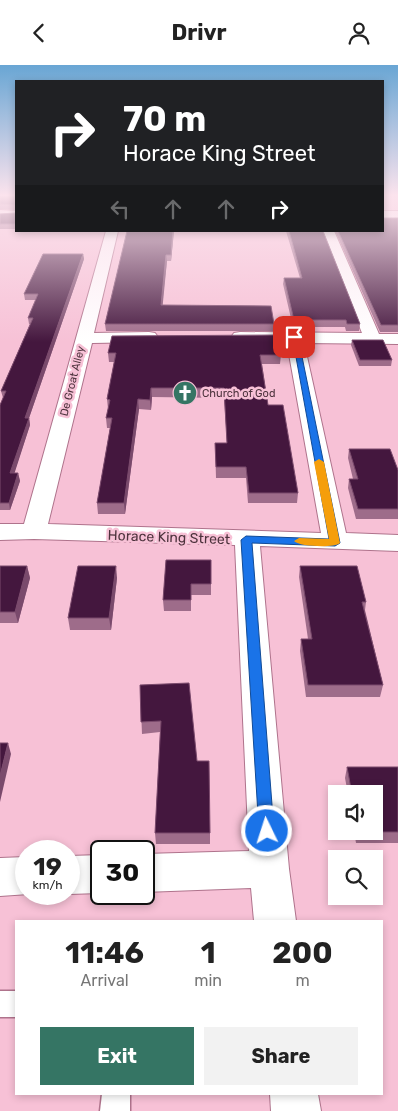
<!DOCTYPE html>
<style>
body{margin:0;font-family:Rubik,sans-serif;background:#f2f2f2;color:#222;height:100vh;display:flex;flex-direction:column;font-size:19px;white-space:nowrap}
*{box-sizing:border-box;margin:0}
p{font-size:16px;color:#767676}
.icon{flex:none;width:28px;height:28px;fill:none;stroke:currentColor;stroke-width:2;stroke-linecap:round;stroke-linejoin:round}
.map{position:relative;flex:1;overflow:hidden}
.panel{position:absolute;left:15px;top:855px;width:368px;height:175px;display:flex;flex-direction:column;background:#fff;border-radius:0px;box-shadow:0 2px 8px #0003}
.panel>*{flex:none}
.banner{position:absolute;left:15px;top:15px;width:369px;height:152px;border-radius:0px;box-shadow:0 2px 8px #0003;background:#202124;color:#fff;overflow:hidden}
.fabs{position:absolute;left:328px;top:720px;display:grid;gap:10px}
.fabs a{display:grid;place-items:center;width:55px;height:55px;border-radius:0px;background:#fff;box-shadow:0 2px 8px #0003;font-size:25px}
.speed{position:absolute;left:15px;top:775px;display:flex;gap:10px;font-size:25px;font-weight:700;text-align:center}
.speed>*{display:grid;place-content:center;width:65px;height:65px;border-radius:50%;background:#fff;box-shadow:0 2px 8px #0003;line-height:1}
.speed small{font-size:12px;font-weight:400}
.speed .limit{border:2px solid #111;border-radius:8px;background:#fff;color:#111}
.pin{position:absolute;display:grid;place-items:center;width:42px;height:42px;color:#fff;margin:-21px;border-radius:10px;box-shadow:0 2px 8px #0006}
.me{position:absolute;width:55px;margin:-28px;rotate:356deg;stroke-linejoin:round;filter:drop-shadow(0 0 4px #0008)}
.turn{display:flex;align-items:center;gap:18px;height:105px;padding:0 25px;font-size:22px}
.turn .icon{width:65px;height:65px;stroke-width:2.5}
.turn b{display:block;font-size:35px;line-height:42px}
.lanes{display:flex;align-items:center;height:48px;padding:0 25px;background:#0003;justify-content:center;gap:25px;direction:ltr}
.lanes .off{opacity:.35}
.eta{display:flex;justify-content:space-evenly;align-items:center;height:85px;text-align:center}
.eta b{font-size:30px;font-weight:700;line-height:35px}
.primary-button{display:flex;gap:10px;margin-top:auto;padding:10px 25px}
.primary-button a{flex:1;height:58px;border-radius:0px;background:#357564;color:#fff;font-size:20px;font-weight:700;line-height:58px;text-align:center}
.primary-button a+a{background:#f2f2f2;color:#222}
header{display:flex;justify-content:space-between;align-items:center;height:65px;padding:0 25px;background:#fff;font-size:22px;font-weight:700}
.map>svg:first-child{display:block}
.lines{fill:none;stroke-linecap:round;stroke-linejoin:round}
.lane-casing{stroke:#af738c;stroke-width:3}
.street-casing{stroke:#af738c;stroke-width:2}
.lane{fill:#fff;fill-rule:evenodd}
.street{fill:#fff;fill-rule:evenodd}
.wall{fill:#9e6c8a}
.shaded-wall{fill:#7a4a6c}
.building{fill:#44173e;stroke:#7a4a6c}
.route{fill:#1a73e8;stroke:#114b97}
.slow{fill:#f59e0b}
.labels{text-anchor:middle;stroke-width:5;stroke-linejoin:round;paint-order:stroke}
.far-street-label{font-size:11px;fill:#4d333d;stroke:#f7c1d6}
.far-poi-label{font-size:11px;fill:#4d333d;stroke:#f7c1d6;text-anchor:start}
.street-label{font-size:14px;fill:#4d333d;stroke:#f7c1d6}
</style>
<header><svg class="icon" aria-label="back" viewBox="0 0 24 24"><path d="M15 5l-7 7 7 7"/></svg>Drivr<svg class="icon" aria-label="person" viewBox="0 0 24 24"><circle cx="12" cy="8" r="4"/><path d="M4 21q1-7 8-7t8 7"/></svg></header>
<div class="map">
<svg width="398" height="1046" viewBox="0 0 398 1046">
<rect width="100%" height="100%" fill="#f7c1d6"/>
<g class="lines">
<g class="lane-casing">
<g id="lane">
<rect x="0" y="926" width="16" height="26"/>
<path d="M 102,1029 L 130,1029 L 130,1046 L 100,1046 Z"/>
</g>
</g>
<g class="street-casing">
<g id="street">
<path d="M 0,145 L 16,146 L 16,152 L 0,153 Z"/>
<rect x="382" y="146" width="16" height="8"/>
<path d="M 106,166 L 118,166 L 94,268 L 149,267 L 155,268 L 158,272 L 155,276 L 149,277 L 92,278 L 48,459 L 321,468 L 287,278 L 240,277 L 234,276 L 231,272 L 234,268 L 240,267 L 362,268 L 322,166 L 334,166 L 379,269 L 398,269 L 398,279 L 304,278 L 346,468 L 398,470 L 398,486 L 260,481 L 289,804 L 296,856 L 254,856 L 251,823 L 144,827 L 144,789 L 249,786 L 235,480 L 34,474 L 0,475 L 0,459 L 24,459 Z"/>
<path d="M 101,790 L 101,828 L 69,829 L 68,829 L 69,791 Z"/>
<path d="M 26,792 L 26,829 L 29,829 L 0,831 L 0,793 Z"/>
<path d="M 270,1029 L 318,1029 L 321,1046 L 271,1046 Z"/>
</g>
</g>
<use href="#lane" class="lane"/>
<use href="#street" class="street"/>
</g>
<g class="wall">
<path d="M 0,131 L 16,131 L 16,145 L 0,144 Z"/>
<path d="M 16,148 L 16,164 L 0,164 L 0,149 Z"/>
<path d="M 398,153 L 398,267 L 380,267 L 335,166 L 382,166 Z"/>
<path d="M 127,166 L 174,166 L 171,196 L 167,196 L 162,240 L 274,259 L 274,266 L 106,266 L 105,259 Z"/>
<path d="M 286,166 L 323,166 L 360,259 L 359,266 L 346,266 L 345,262 L 293,262 L 283,219 L 284,213 L 300,213 Z"/>
<path d="M 83,189 L 84,194 L 29,353 L 30,360 L 14,408 L 18,408 L 20,416 L 10,445 L 0,445 L 0,340 L 3,333 L 1,326 L 30,259 L 29,259 L 28,253 L 36,235 L 25,235 L 24,229 Z"/>
<path d="M 352,275 L 392,295 L 391,301 L 359,301 L 351,280 Z"/>
<path d="M 108,288 L 281,290 L 280,299 L 262,299 L 268,340 L 298,428 L 297,438 L 248,438 L 246,413 L 216,413 L 215,378 L 227,378 L 224,333 L 152,332 L 151,345 L 139,344 L 125,449 L 98,449 L 97,438 L 110,363 L 107,363 L 106,353 L 108,344 L 107,334 L 114,297 L 109,297 Z"/>
<path d="M 349,384 L 398,405 L 398,454 L 356,454 L 348,423 L 349,414 L 353,414 L 348,393 Z"/>
<path d="M 166,495 L 211,519 L 211,530 L 191,530 L 191,546 L 164,546 L 163,535 Z"/>
<path d="M 0,501 L 27,501 L 30,513 L 18,558 L 0,558 Z"/>
<path d="M 300,501 L 366,537 L 365,545 L 383,620 L 380,632 L 306,632 L 300,586 L 301,574 L 308,574 L 299,512 Z"/>
<path d="M 117,513 L 111,565 L 70,565 L 68,553 Z"/>
<path d="M 140,620 L 197,696 L 210,768 L 210,779 L 156,779 L 155,768 L 160,667 L 142,669 Z"/>
<path d="M 347,702 L 398,702 L 398,778 L 356,778 L 354,766 L 374,766 L 374,729 L 348,729 L 345,713 Z"/>
</g>
<g class="shaded-wall">
<path d="M 173,166 L 174,166 L 171,196 L 171,190 Z"/>
<path d="M 83,189 L 84,194 L 29,353 L 30,360 L 12,416 L 10,408 L 25,353 Z"/>
<path d="M 166,190 L 167,196 L 162,247 L 161,240 Z"/>
<path d="M 151,323 L 152,332 L 151,345 L 150,335 Z"/>
<path d="M 138,334 L 139,344 L 125,449 L 124,438 Z"/>
<path d="M 18,408 L 20,416 L 10,445 L 9,438 Z"/>
<path d="M 27,501 L 30,513 L 18,558 L 15,547 Z"/>
<path d="M 116,501 L 117,513 L 111,565 L 109,553 Z"/>
<path d="M 8,678 L 11,689 L 0,737 L 0,711 Z"/>
</g>
<g class="building">
<path d="M 0,131 L 16,131 L 16,140 L 0,139 Z"/>
<path d="M 16,148 L 16,159 L 0,159 L 0,149 Z"/>
<path d="M 382,153 L 398,153 L 398,260 L 381,260 L 338,166 L 382,166 Z"/>
<path d="M 127,166 L 173,166 L 171,190 L 166,190 L 161,240 L 271,241 L 274,259 L 105,259 Z"/>
<path d="M 289,166 L 323,166 L 360,259 L 347,259 L 346,255 L 294,255 L 284,213 L 302,213 Z"/>
<path d="M 43,189 L 83,189 L 25,353 L 29,353 L 10,408 L 18,408 L 9,438 L 0,438 L 0,340 L 6,326 L 1,326 L 33,253 L 28,253 L 38,229 L 24,229 Z"/>
<path d="M 277,270 L 281,290 L 260,290 L 268,340 L 283,340 L 298,428 L 249,428 L 246,402 L 216,402 L 215,378 L 227,378 L 224,323 L 151,323 L 150,335 L 138,334 L 124,438 L 97,438 L 112,353 L 106,353 L 110,335 L 107,334 L 116,288 L 108,288 L 112,271 Z"/>
<path d="M 352,275 L 383,275 L 392,295 L 360,295 Z"/>
<path d="M 349,384 L 390,384 L 398,405 L 398,444 L 358,444 L 349,414 L 358,414 Z"/>
<path d="M 166,495 L 211,495 L 211,519 L 191,519 L 191,535 L 163,535 Z"/>
<path d="M 0,501 L 27,501 L 15,547 L 0,547 Z"/>
<path d="M 78,501 L 116,501 L 109,553 L 68,553 Z"/>
<path d="M 300,501 L 357,501 L 366,537 L 362,537 L 383,620 L 308,620 L 301,574 L 312,574 Z"/>
<path d="M 189,618 L 197,696 L 209,696 L 210,768 L 155,768 L 161,656 L 141,657 L 140,620 Z"/>
<path d="M 0,678 L 8,678 L 0,711 Z"/>
<path d="M 347,702 L 398,702 L 398,767 L 359,767 L 374,766 L 374,729 L 352,729 Z"/>
</g>
<linearGradient id="sky" x2="0" y2="1"><stop stop-color="#69a6d4"/><stop offset="0.47" stop-color="#fbe3ed"/><stop offset="1" stop-color="#fbe3ed" stop-opacity="0"/></linearGradient>
<rect width="398" height="277" fill="url(#sky)"/>
<path class="route" d="M 292,270 L 298,272 L 340,478 L 335,481 L 252,478 L 274,766 L 272,771 L 267,773 L 261,771 L 259,766 L 241,475 L 246,471 L 329,474 Z"/>
<path class="slow" d="M 319,394 L 324,397 L 340,478 C 335,483 300,482 294,476 L 299,473 L 329,474 L 314,397 Z"/>
<defs>
<g id="church-disc" transform="scale(1.25)"><circle r="9.5" fill="#357564" stroke="#f7c1d6"/><path d="M-1.2-6h2.4v3.5h3.3v2.4h-3.3V6h-2.4V-.1h-3.3v-2.4h3.3Z" fill="#fff"/></g>
</defs>
<g fill-rule="evenodd">
<use href="#church-disc" x="185" y="328"/>
</g>
<g class="labels">
<g class="far-street-label">
<text transform="translate(72 316) rotate(-76)" y="4">De Groat Alley</text>
</g>
<g class="far-poi-label">
<text x="202" y="332">Church of God</text>
</g>
<g class="street-label">
<text transform="translate(169 472) rotate(2)" y="5">Horace King Street</text>
</g>
</g>
</svg>
<div class="fabs">
<a><svg class="icon" aria-label="sound" viewBox="0 0 24 24"><path d="M4 9h4l5-4v14l-5-4H4zM17 9q2 3 0 6"/></svg></a>
<a><svg class="icon" aria-label="search" viewBox="0 0 24 24"><circle cx="10" cy="10" r="6"/><path d="M15 15l6 6"/></svg></a>
</div>
<div class="speed"><div>19<small>km/h</small></div><div class="limit">30</div></div>
<div class="pin" style="left:294px;top:272px;background:#d93025"><svg class="icon" aria-label="arrive" viewBox="0 0 24 24"><path d="M6 21V4h12l-3 4 3 4H6"/></svg></div>
<svg class="me" style="left:267px;top:766px" viewBox="-20 -20 40 40"><circle r="17" fill="#1a73e8" stroke="#fff" stroke-width="3"/><path d="M0-11L8 9 0 5-8 9z" fill="#fff"/></svg>
<div class="banner">
<div class="turn"><svg class="icon" aria-label="right" viewBox="0 0 24 24"><path d="M7 20v-9h11M14 6l5 5-5 5"/></svg><div><b>70 m</b>Horace King Street</div></div>
<div class="lanes"><svg class="icon off" aria-label="left" viewBox="0 0 24 24"><path d="M17 20v-9H6M10 6l-5 5 5 5"/></svg><svg class="icon off" aria-label="ahead" viewBox="0 0 24 24"><path d="M12 20V5M6 11l6-6 6 6"/></svg><svg class="icon off" aria-label="ahead" viewBox="0 0 24 24"><path d="M12 20V5M6 11l6-6 6 6"/></svg><svg class="icon" aria-label="right" viewBox="0 0 24 24"><path d="M7 20v-9h11M14 6l5 5-5 5"/></svg></div>
</div>
<section class="panel">
<div class="eta">
<div><b>11:46</b><p>Arrival</p></div>
<div><b>1</b><p>min</p></div>
<div><b>200</b><p>m</p></div>
</div>
<div class="primary-button"><a>Exit</a><a>Share</a></div>
</section>
</div>
